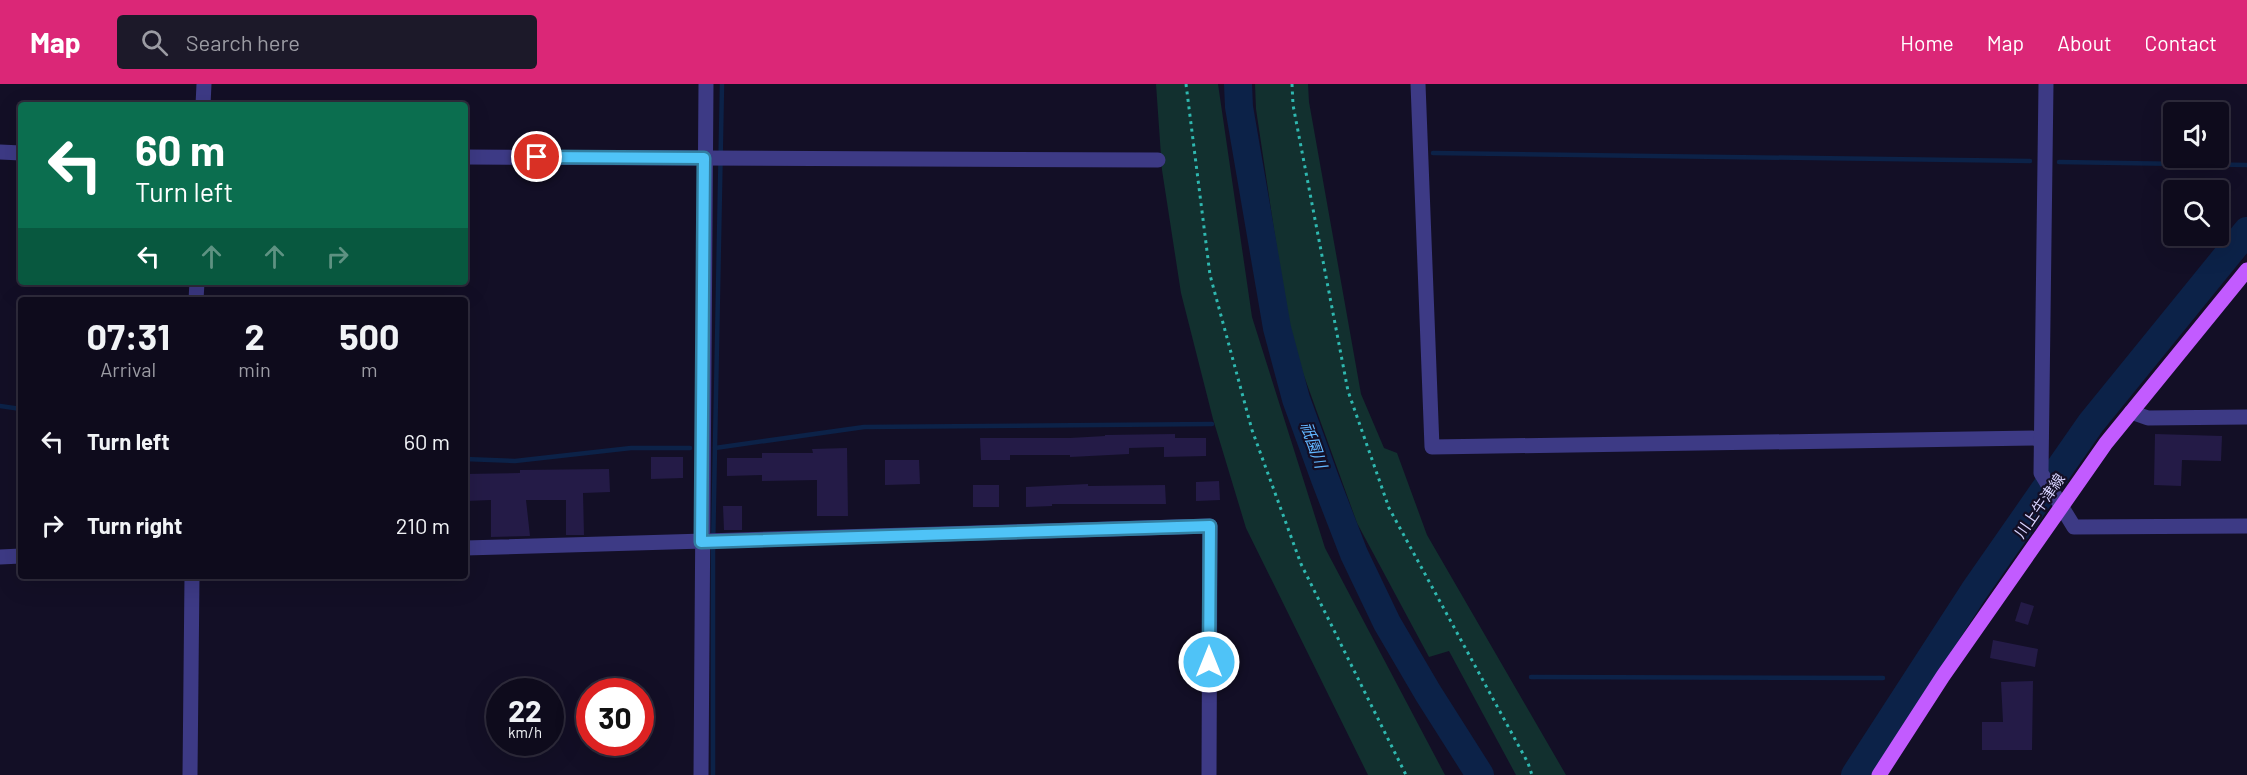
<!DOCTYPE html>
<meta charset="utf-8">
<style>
body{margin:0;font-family:Barlow,"Noto Sans JP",sans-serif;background:#1c1929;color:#f1f3f6;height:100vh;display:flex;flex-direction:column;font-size:22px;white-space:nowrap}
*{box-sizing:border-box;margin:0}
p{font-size:20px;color:#9b9ba3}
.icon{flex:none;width:33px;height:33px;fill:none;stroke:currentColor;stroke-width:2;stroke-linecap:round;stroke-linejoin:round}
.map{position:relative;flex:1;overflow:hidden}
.details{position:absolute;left:18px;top:213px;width:450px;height:282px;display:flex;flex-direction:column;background:#0e0b1c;border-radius:6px;box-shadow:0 6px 24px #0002,0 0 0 2px #2e2b3b}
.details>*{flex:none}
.banner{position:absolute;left:18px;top:18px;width:450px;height:183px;border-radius:6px;box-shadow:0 6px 24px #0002,0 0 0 2px #2e2b3b;background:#0b6e4f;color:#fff;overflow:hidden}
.controls{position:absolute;left:2163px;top:18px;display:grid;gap:12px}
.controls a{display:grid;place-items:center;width:66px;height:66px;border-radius:6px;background:#0e0b1c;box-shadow:0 6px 24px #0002,0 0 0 2px #2e2b3b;font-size:30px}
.speed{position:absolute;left:486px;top:594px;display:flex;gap:12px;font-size:30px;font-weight:700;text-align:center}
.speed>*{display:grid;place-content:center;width:78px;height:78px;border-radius:50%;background:#0e0b1c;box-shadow:0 6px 24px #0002,0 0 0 2px #2e2b3b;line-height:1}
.speed small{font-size:15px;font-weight:400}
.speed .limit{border:9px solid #d22;background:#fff;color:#111}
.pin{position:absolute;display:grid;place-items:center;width:51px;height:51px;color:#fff;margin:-26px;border:3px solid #fff;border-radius:50%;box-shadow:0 2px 6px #0007}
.me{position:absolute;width:66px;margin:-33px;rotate:0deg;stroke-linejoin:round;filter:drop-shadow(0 0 4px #0008)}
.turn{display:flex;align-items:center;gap:21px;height:126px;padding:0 18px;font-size:27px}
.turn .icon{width:78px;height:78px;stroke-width:2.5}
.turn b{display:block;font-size:42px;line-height:51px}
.lanes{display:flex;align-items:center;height:57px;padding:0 18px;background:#0003;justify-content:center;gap:30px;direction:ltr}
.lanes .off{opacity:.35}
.eta{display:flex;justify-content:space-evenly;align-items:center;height:102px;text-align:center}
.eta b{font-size:36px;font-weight:700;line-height:42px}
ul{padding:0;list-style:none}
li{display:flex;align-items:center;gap:18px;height:84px;padding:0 18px}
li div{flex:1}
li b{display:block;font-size:22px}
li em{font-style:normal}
header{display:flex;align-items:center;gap:36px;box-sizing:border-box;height:84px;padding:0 30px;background:#db2777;color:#fff}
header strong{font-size:28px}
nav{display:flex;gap:33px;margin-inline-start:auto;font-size:21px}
.search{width:420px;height:54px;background:#1c1929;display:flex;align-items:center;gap:15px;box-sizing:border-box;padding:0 21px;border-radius:6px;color:#9b9ba3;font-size:22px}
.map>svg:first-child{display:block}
.green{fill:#12302f}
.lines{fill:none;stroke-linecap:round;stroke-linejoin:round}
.stream{stroke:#0c2248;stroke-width:4.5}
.river{stroke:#0c2248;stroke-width:28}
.building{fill:#241b47}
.path{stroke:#2fb8b0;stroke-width:3;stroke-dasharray:3 4.5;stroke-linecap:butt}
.minor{stroke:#3d3a85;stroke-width:15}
.major{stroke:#c25bff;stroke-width:15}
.route-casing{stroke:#337fa1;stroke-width:15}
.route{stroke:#4fc3f7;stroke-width:10}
.labels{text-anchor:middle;stroke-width:4.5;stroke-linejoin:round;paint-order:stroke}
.street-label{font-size:15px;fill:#d9d4ff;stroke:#130f26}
.water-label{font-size:16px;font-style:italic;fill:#62b6ff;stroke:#130f26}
</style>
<header>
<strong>Map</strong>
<div class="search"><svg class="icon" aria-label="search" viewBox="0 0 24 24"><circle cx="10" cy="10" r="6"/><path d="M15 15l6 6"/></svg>Search here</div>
<nav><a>Home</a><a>Map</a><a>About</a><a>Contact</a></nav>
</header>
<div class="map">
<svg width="2247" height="691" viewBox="0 0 2247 691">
<rect width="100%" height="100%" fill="#130f26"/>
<g class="green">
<path d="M 1156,0 L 1218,0 L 1252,233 L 1325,464 L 1445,691 L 1368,691 L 1246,444 L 1213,335 L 1181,209 L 1162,86 Z"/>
<path d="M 1255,0 L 1308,0 L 1309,18 L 1361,310 L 1384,364 L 1397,369 L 1427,451 L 1566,691 L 1516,691 L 1449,567 L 1429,573 L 1357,439 L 1290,253 L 1256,25 Z"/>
</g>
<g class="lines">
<g class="stream">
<path d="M 1433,69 L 2030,77"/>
<path d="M 2059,78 L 2247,81"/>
<path d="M 0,322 L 21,325"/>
<path d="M 715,364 L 864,343 L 1212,340"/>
<path d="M 465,375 L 515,377 L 631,364 L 690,364"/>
<path d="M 1531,593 L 1883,594"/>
<path d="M 713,691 L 713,466 L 722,0"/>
</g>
<g class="river">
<path d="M 1238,0 L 1239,23 L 1277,244 L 1296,315 L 1325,395 L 1354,470 L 1387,539 L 1428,609 L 1480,691"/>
<path d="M 1855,691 L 1974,507 L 2091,339 L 2247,147"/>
</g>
</g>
<g class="building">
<path d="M 1175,350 L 1175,354 L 1206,354 L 1206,372 L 1164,373 L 1164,363 L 1129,364 L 1129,370 L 1070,373 L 1070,371 L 1010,371 L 1010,376 L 981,376 L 980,354 L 1070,354 L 1105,352 L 1105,351 Z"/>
<path d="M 2155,350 L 2222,352 L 2221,377 L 2182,376 L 2181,402 L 2154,401 Z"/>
<path d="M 847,364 L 848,432 L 817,432 L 817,396 L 762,397 L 762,391 L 727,392 L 727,374 L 762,374 L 762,369 L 813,369 L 812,365 Z"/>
<path d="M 651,373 L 683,373 L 683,394 L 651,395 Z"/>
<path d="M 885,376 L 919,376 L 920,400 L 885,401 Z"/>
<path d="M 609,385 L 610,408 L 583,409 L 584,451 L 566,451 L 566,416 L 526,416 L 530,452 L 491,453 L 491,416 L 465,417 L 465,390 L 520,389 L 520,386 Z"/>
<path d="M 1219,397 L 1220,416 L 1196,417 L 1196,398 Z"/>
<path d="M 1088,400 L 1088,402 L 1165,401 L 1166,420 L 1052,420 L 1052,422 L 1026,423 L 1026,403 Z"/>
<rect x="973" y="401" width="26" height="22"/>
<path d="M 723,422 L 742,422 L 742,446 L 724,446 Z"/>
<path d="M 2021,518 L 2034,522 L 2028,541 L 2015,537 Z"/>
<path d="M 1993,556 L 2038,565 L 2035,583 L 1990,574 Z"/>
<path d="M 2033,597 L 2032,666 L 1982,666 L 1982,638 L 2003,638 L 2001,598 Z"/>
</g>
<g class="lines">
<g class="path">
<path d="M 1186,0 L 1210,191 L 1252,346 L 1301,480 L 1406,691"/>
<path d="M 1292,0 L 1293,21 L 1348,307 L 1389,424 L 1528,679 L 1532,691"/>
</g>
<g class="minor">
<path d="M 1418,0 L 1432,363 L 2041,354"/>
<path d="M 2046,0 L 2041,389 L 2074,443 L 2247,442"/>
<path d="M 203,21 L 204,0"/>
<path d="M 0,68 L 21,69"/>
<path d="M 465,73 L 1158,76"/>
<path d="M 196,216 L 197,198"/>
<path d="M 2131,328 L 2148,334 L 2247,333"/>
<path d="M 465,464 L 1210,442 L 1209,691"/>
<path d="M 0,473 L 21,472"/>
<path d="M 190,691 L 192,492"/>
<path d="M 701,691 L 706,0"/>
</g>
<path class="major" d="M 1879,691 L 1943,592 L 2106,359 L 2247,186"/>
</g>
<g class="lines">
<g class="route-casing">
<path id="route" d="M 537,73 L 704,74 L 701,458 L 1210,442 L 1209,578"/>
</g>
<use href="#route" class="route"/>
</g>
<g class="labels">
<g class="street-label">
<text transform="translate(2040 422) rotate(-55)" y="5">川上牛津線</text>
</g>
<g class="water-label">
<text transform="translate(1314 361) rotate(70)" y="6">祇園川</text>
</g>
</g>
</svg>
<div class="controls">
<a><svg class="icon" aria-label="sound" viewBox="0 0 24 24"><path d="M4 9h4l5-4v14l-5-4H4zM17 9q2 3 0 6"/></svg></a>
<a><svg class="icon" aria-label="search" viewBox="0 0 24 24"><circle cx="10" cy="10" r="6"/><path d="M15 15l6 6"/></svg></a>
</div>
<div class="speed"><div>22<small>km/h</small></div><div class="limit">30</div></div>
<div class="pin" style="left:537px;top:73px;background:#d93025"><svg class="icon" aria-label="arrive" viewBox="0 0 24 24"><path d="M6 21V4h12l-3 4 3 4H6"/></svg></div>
<svg class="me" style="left:1209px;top:578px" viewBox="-20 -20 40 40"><circle r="17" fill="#4fc3f7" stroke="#fff" stroke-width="3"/><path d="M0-11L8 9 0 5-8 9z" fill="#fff"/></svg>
<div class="banner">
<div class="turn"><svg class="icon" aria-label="left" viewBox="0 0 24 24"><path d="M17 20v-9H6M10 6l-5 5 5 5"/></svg><div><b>60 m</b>Turn left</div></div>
<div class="lanes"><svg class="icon" aria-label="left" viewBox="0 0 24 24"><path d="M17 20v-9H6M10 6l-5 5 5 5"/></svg><svg class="icon off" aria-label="ahead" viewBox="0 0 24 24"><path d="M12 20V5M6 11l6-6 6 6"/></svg><svg class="icon off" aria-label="ahead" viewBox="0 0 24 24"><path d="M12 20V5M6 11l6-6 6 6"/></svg><svg class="icon off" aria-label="right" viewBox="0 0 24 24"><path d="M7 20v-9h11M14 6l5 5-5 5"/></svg></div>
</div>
<section class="details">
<div class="eta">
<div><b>07:31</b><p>Arrival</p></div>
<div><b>2</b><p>min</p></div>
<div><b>500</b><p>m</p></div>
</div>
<ul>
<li><svg class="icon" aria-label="left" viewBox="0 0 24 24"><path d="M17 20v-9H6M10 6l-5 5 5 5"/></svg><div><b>Turn left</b></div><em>60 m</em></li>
<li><svg class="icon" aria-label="right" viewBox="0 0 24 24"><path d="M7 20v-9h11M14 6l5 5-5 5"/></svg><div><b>Turn right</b></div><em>210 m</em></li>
</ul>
</section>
</div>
